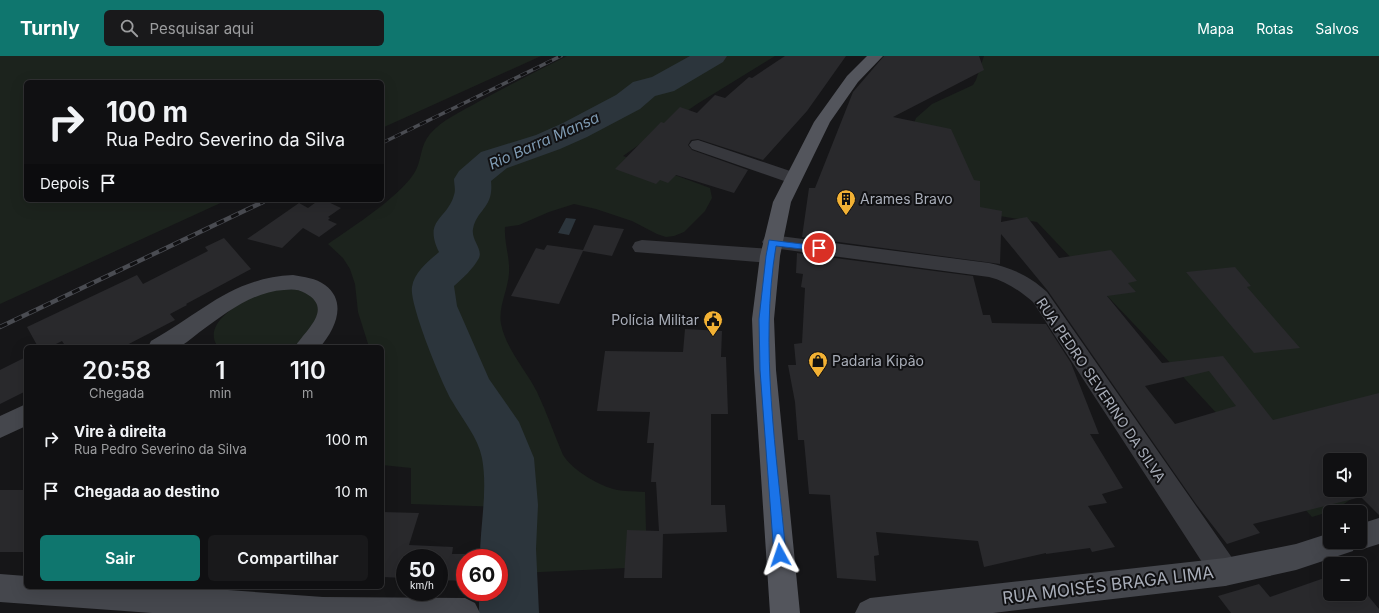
<!DOCTYPE html>
<html lang="pt">
<meta charset="utf-8">
<style>
body{margin:0;font-family:Inter,sans-serif;background:#19191b;color:#f1f3f6;height:100vh;display:flex;flex-direction:column;font-size:15px;white-space:nowrap}
*{box-sizing:border-box;margin:0}
p{font-size:13px;color:#9c9d9f}
.icon{flex:none;width:22px;height:22px;fill:none;stroke:currentColor;stroke-width:2;stroke-linecap:round;stroke-linejoin:round}
.map{position:relative;flex:1;overflow:hidden}
.drawer{position:absolute;left:24px;top:289px;width:360px;height:244px;display:flex;flex-direction:column;background:#101012;border-radius:6px;box-shadow:0 4px 16px #0002,0 0 0 1px #303032}
.drawer>*{flex:none}
.top-card{position:absolute;left:24px;top:24px;width:360px;height:122px;border-radius:6px;box-shadow:0 4px 16px #0002,0 0 0 1px #303032;background:#101012;color:#f1f3f6;overflow:hidden}
.controls{position:absolute;left:1323px;top:397px;display:grid;gap:8px}
.controls a{display:grid;place-items:center;width:44px;height:44px;border-radius:6px;background:#101012;box-shadow:0 4px 16px #0002,0 0 0 1px #303032;font-size:20px}
.speed{position:absolute;left:396px;top:493px;display:flex;gap:8px;font-size:20px;font-weight:700;text-align:center}
.speed>*{display:grid;place-content:center;width:52px;height:52px;border-radius:50%;background:#101012;box-shadow:0 4px 16px #0002,0 0 0 1px #303032;line-height:1}
.speed small{font-size:10px;font-weight:400}
.speed .limit{border:6px solid #d22;background:#fff;color:#111}
.pin{position:absolute;display:grid;place-items:center;width:34px;height:34px;color:#fff;margin:-17px;border:2px solid #fff;border-radius:50%;box-shadow:0 1px 4px #0007}
.me{position:absolute;width:44px;margin:-22px;rotate:355deg;stroke-linejoin:round;filter:drop-shadow(0 0 3px #0008)}
.turn{display:flex;align-items:center;gap:14px;height:84px;padding:0 16px;font-size:18px}
.turn .icon{width:52px;height:52px;stroke-width:2.5}
.turn b{display:block;font-size:28px;line-height:34px}
.then{display:flex;align-items:center;height:38px;padding:0 16px;background:#0003;gap:8px;font-size:15px}
.eta{display:flex;justify-content:space-evenly;align-items:center;height:68px;text-align:center}
.eta b{font-size:24px;font-weight:600;line-height:28px}
.action{display:flex;gap:8px;margin-top:auto;padding:8px 16px}
.action a{flex:1;height:46px;border-radius:6px;background:#0f766e;color:#fff;font-size:16px;font-weight:600;line-height:46px;text-align:center}
.action a+a{background:#19191b;color:#f1f3f6}
ul{padding:0;list-style:none}
li{display:flex;align-items:center;gap:12px;height:52px;padding:0 16px}
li div{flex:1}
li b{display:block;font-size:15px}
li em{font-style:normal}
header{display:flex;align-items:center;gap:24px;box-sizing:border-box;height:56px;padding:0 20px;background:#0f766e;color:#fff}
header strong{font-size:19px}
nav{display:flex;gap:22px;margin-inline-start:auto;font-size:14px}
.search{width:280px;height:36px;background:#19191b;display:flex;align-items:center;gap:10px;box-sizing:border-box;padding:0 14px;border-radius:6px;color:#9c9d9f;font-size:15px}
.map>svg:first-child{display:block}
.green{fill:#1c231d;fill-rule:evenodd}
.water{fill:#2c353c}
.lines{fill:none;stroke-linecap:round;stroke-linejoin:round}
.river{fill:#2c353c;fill-rule:evenodd}
.building{fill:#29292c;fill-rule:evenodd}
.street{fill:#37383d;fill-rule:evenodd}
.secondary{fill:#45474d;fill-rule:evenodd}
.primary{fill:#53555c;fill-rule:evenodd}
.rail-far1-casing{stroke:#4a4c52;stroke-width:3.5}
.rail-casing{stroke:#4a4c52;stroke-width:4.5}
.rail-far1{stroke:#111113;stroke-width:2.5;stroke-dasharray:7;stroke-linecap:butt}
.rail{stroke:#111113;stroke-width:3;stroke-dasharray:8;stroke-linecap:butt}
.route{fill:#1a73e8;stroke:#114b97}
.labels{text-anchor:middle;stroke-width:4;stroke-linejoin:round;paint-order:stroke}
.poi-label{font-size:14px;fill:#a8adb8;stroke:#111113;text-anchor:start}
.street-label{font-size:14px;fill:#a8adb8;stroke:#111113}
.water-label{font-size:15px;font-style:italic;fill:#7f9bb3;stroke:#111113}
.near-street-label{font-size:17px;fill:#a8adb8;stroke:#111113}
</style>
<header>
<strong>Turnly</strong>
<div class="search"><svg class="icon" aria-label="search" viewBox="0 0 24 24"><circle cx="10" cy="10" r="6"/><path d="M15 15l6 6"/></svg>Pesquisar aqui</div>
<nav><a>Mapa</a><a>Rotas</a><a>Salvos</a></nav>
</header>
<div class="map">
<svg width="1379" height="557" viewBox="0 0 1379 557">
<rect width="100%" height="100%" fill="#161618"/>
<g class="green">
<path d="M 0,0 L 541,0 L 382,72 L 382,26 L 26,26 L 26,144 L 227,144 L 0,248 Z"/>
<path d="M 567,0 L 703,0 L 668,22 L 634,33 L 625,42 L 602,50 L 544,80 L 489,101 L 468,115 L 457,130 L 464,145 L 442,179 L 445,195 C 438,206 429,213 426,226 C 425,232 427,239 428,244 C 436,301 472,335 492,385 C 500,406 501,428 503,451 L 411,448 L 411,412 L 382,409 L 382,291 L 369,291 L 358,256 L 355,228 L 350,213 L 343,202 L 328,188 C 351,172 404,138 416,114 C 422,102 420,90 430,78 C 442,64 462,55 478,46 C 507,30 537,15 567,0 Z"/>
<path d="M 720,0 L 775,0 L 697,48 L 623,100 L 710,132 L 712,142 L 705,155 L 684,176 L 674,180 L 666,181 L 657,178 L 632,165 L 596,153 L 574,148 L 549,156 L 519,169 L 505,171 C 504,187 510,201 509,217 C 508,234 498,251 501,268 C 506,293 526,314 537,336 C 547,357 554,378 563,399 C 572,413 592,425 607,431 C 619,436 632,435 645,436 L 647,511 L 520,517 L 521,444 L 519,414 L 513,384 L 477,315 L 453,278 L 446,250 L 446,240 L 460,219 L 466,201 L 458,182 L 471,168 L 474,155 L 484,142 L 485,136 L 481,126 L 484,122 L 519,101 L 545,97 L 556,93 Z"/>
<path d="M 984,0 L 1379,0 L 1379,424 L 1335,454 L 1312,461 L 1151,286 L 1037,166 L 895,143 L 908,82 L 916,62 L 932,48 L 973,29 L 976,24 ZM 1330,404 L 1360,404 L 1360,434 L 1330,434 Z"/>
<path d="M 301,232 L 318,243 L 319,264 L 300,287 L 294,291 L 218,291 C 203,271 231,253 245,244 C 250,241 256,236 261,234 C 271,231 291,232 301,232 Z"/>
</g>
<path class="water" d="M 566,162 L 576,163 L 569,179 L 558,177 Z"/>
<g class="lines">
<path class="river" d="M 690,0 L 727,0 L 723,6 L 674,35 L 655,40 L 640,53 L 587,81 L 560,93 L 507,112 L 491,125 C 494,152 477,153 473,173 C 471,184 483,193 479,202 C 473,213 463,222 454,230 L 457,250 L 489,323 L 519,366 L 534,402 L 538,449 L 536,493 L 539,557 L 479,557 L 479,536 L 499,536 L 499,502 L 480,502 C 480,469 488,435 482,402 C 478,381 462,363 452,345 C 442,328 409,248 412,231 C 414,216 429,205 439,196 C 423,163 447,164 454,139 C 456,134 454,128 454,123 L 459,115 L 481,96 L 536,79 L 563,67 L 616,39 L 633,26 L 652,21 Z"/>
</g>
<g class="building">
<path d="M 785,0 L 846,0 L 807,55 L 763,104 L 698,83 L 691,84 L 688,89 L 692,94 L 748,114 L 734,137 L 676,119 L 668,127 L 660,124 L 656,128 L 615,113 L 661,66 L 664,67 L 680,51 L 697,57 L 715,39 L 725,42 L 749,21 L 752,22 Z"/>
<path d="M 884,0 L 979,0 L 984,14 L 893,61 L 951,73 L 974,124 L 980,125 L 980,151 L 1002,155 L 1001,166 L 1027,161 L 1059,202 L 1111,194 L 1137,225 L 1128,227 L 1136,236 L 1107,240 L 1162,307 L 1223,300 L 1273,364 L 1379,337 L 1379,459 L 1361,441 L 1253,468 L 1260,477 L 1227,488 L 1196,448 L 1048,235 L 1001,178 L 1000,208 L 802,181 L 809,132 L 815,132 L 853,36 ZM 1209,315 L 1236,350 L 1175,368 L 1145,330 ZM 1330,404 L 1360,404 L 1360,434 L 1330,434 Z"/>
<path d="M 319,144 L 324,144 L 341,152 L 328,161 L 330,162 L 328,164 L 337,168 L 319,181 L 303,172 L 282,192 L 247,183 L 299,147 L 308,152 Z"/>
<path d="M 594,169 L 624,173 L 612,200 L 583,195 L 559,248 L 511,240 L 536,192 L 544,194 L 547,189 L 583,194 Z"/>
<path d="M 224,182 L 251,213 L 186,248 L 187,249 L 170,258 L 175,264 L 123,291 L 66,291 L 62,285 L 50,291 L 38,291 L 27,271 L 137,219 L 143,228 L 208,195 L 205,191 Z"/>
<path d="M 797,197 L 973,220 L 983,259 L 990,259 L 992,267 L 1046,268 L 1071,307 L 1099,378 L 1090,378 L 1123,432 L 1102,438 L 1107,447 L 1088,450 L 1115,491 L 1092,496 L 1090,492 L 1046,498 L 1046,497 L 984,511 L 978,485 L 876,476 L 879,499 L 874,500 L 876,525 L 837,522 L 830,439 L 809,438 L 804,384 L 798,384 L 795,346 L 788,309 L 796,309 L 794,288 L 802,287 L 805,232 L 801,231 L 803,218 L 796,217 Z"/>
<path d="M 1235,211 L 1251,230 L 1247,231 L 1300,292 L 1254,297 L 1186,216 Z"/>
<path d="M 685,273 L 722,275 L 721,301 L 726,301 L 728,358 L 711,358 L 711,449 L 725,449 L 727,476 L 663,478 L 662,522 L 624,522 L 627,474 L 659,475 L 656,426 L 651,426 L 654,387 L 647,387 L 650,356 L 597,355 L 605,295 L 683,296 Z"/>
<path d="M 26,301 L 26,335 L 0,348 L 0,314 Z"/>
<rect x="0" y="434" width="26" height="62"/>
<path d="M 382,456 L 419,457 L 409,489 L 453,491 L 452,498 L 465,498 L 465,525 L 439,524 L 439,502 L 405,502 L 405,522 L 382,521 Z"/>
<path d="M 1330,520 L 1330,538 L 1360,538 L 1360,530 L 1379,553 L 1379,557 L 1231,557 L 1218,540 L 1259,528 L 1270,541 Z"/>
</g>
<g class="lines">
<g class="street">
<path d="M 698,84 L 799,118 L 802,122 L 799,126 L 793,128 L 787,126 L 692,93 L 689,89 L 692,85 Z"/>
<path d="M 772,179 L 989,207 C 1012,212 1030,220 1047,236 L 1235,506 L 1239,516 L 1235,526 L 1225,530 L 1215,526 L 1033,246 C 1020,235 1006,225 989,221 L 765,191 L 762,186 L 765,181 Z"/>
<path d="M 642,184 L 770,193 L 777,195 L 780,200 L 777,205 L 770,207 L 635,196 L 632,191 L 635,186 Z"/>
</g>
<g class="secondary">
<path d="M 293,219 C 304,221 316,222 325,229 C 348,246 335,274 320,291 L 295,291 C 304,275 335,253 305,237 C 299,233 291,233 284,234 C 252,236 226,257 201,275 C 194,280 186,288 178,291 C 170,293 157,291 148,291 L 151,285 C 202,257 231,222 293,219 Z"/>
<path d="M 26,348 L 26,370 L 0,382 L 0,360 Z"/>
<path d="M 1379,462 L 1379,488 L 1360,494 L 1354,491 L 1353,495 L 1296,514 L 1225,530 L 993,557 L 855,557 L 860,547 L 870,542 L 1225,502 L 1296,488 L 1330,477 L 1330,486 L 1360,486 L 1360,468 Z"/>
<path d="M 0,518 L 26,520 L 26,531 L 186,531 L 323,541 L 465,542 L 475,547 L 480,557 L 152,557 L 0,546 Z"/>
</g>
<path class="primary" d="M 867,0 L 883,0 L 858,26 L 830,66 L 791,146 L 780,200 L 774,263 L 776,314 L 800,557 L 770,557 L 754,314 L 752,263 L 760,200 L 773,146 L 814,66 L 847,20 Z"/>
<g class="rail-far1-casing">
<g id="rail-far1">
<path d="M 382,87 L 561,0"/>
<path d="M 261,147 L 266,144"/>
</g>
</g>
<g class="rail-casing">
<path id="rail" d="M 0,271 L 263,146"/>
</g>
<use href="#rail-far1" class="rail-far1"/>
<use href="#rail" class="rail"/>
</g>
<path class="route" d="M 769,184 L 819,190 L 823,192 L 819,195 L 776,190 C 759,292 777,397 786,499 L 784,503 L 780,504 L 776,503 L 774,499 L 760,314 L 759,263 L 766,200 Z"/>
<defs>
<g id="building-pin" transform="scale(1)"><path d="M0 17L-7.5 6A9.5 9.5 0 1 1 7.5 6Z" fill="#f2b134" stroke="#111113"/><path d="M-4-6H4V6H1V3H-1V6H-4ZM-2.5-4.3h1.7v1.8h-1.7ZM.8-4.3h1.7v1.8H.8ZM-2.5-1h1.7V.8h-1.7ZM.8-1h1.7V.8H.8Z" fill="#111"/></g>
<g id="civic-pin" transform="scale(1)"><path d="M0 17L-7.5 6A9.5 9.5 0 1 1 7.5 6Z" fill="#f2b134" stroke="#111113"/><path d="M-.6-6.5H3V-4.5H.6V-3L4-1V1h2V6H-6V1h2V-1L-.6-3ZM-1.2 2.5V6h2.4V2.5Z" fill="#111"/></g>
<g id="shop-pin" transform="scale(1)"><path d="M0 17L-7.5 6A9.5 9.5 0 1 1 7.5 6Z" fill="#f2b134" stroke="#111113"/><path d="M-5-2.5h2.3a2.7 3.5 0 0 1 5.4 0H5L5.5 6h-11ZM-1.5-2.5h3a1.5 2.3 0 0 0-3 0Z" fill="#111"/></g>
</defs>
<g fill-rule="evenodd">
<use href="#building-pin" x="846" y="143"/>
<use href="#civic-pin" x="713" y="264"/>
<use href="#shop-pin" x="818" y="305"/>
</g>
<g class="labels">
<g class="poi-label">
<text x="860" y="148">Arames Bravo</text>
<text x="699" y="269" text-anchor="end">Polícia Militar</text>
<text x="832" y="310">Padaria Kipão</text>
</g>
<g class="street-label">
<text transform="translate(1101 334) rotate(56)" y="5">RUA PEDRO SEVERINO DA SILVA</text>
</g>
<g class="water-label">
<text transform="translate(544 85) rotate(-24)" y="5">Rio Barra Mansa</text>
</g>
<g class="near-street-label">
<text transform="translate(1108 529) rotate(-7)" y="6">RUA MOISÉS BRAGA LIMA</text>
</g>
</g>
</svg>
<div class="controls">
<a><svg class="icon" aria-label="sound" viewBox="0 0 24 24"><path d="M4 9h4l5-4v14l-5-4H4zM17 9q2 3 0 6"/></svg></a>
<a>+</a>
<a>−</a>
</div>
<div class="speed"><div>50<small>km/h</small></div><div class="limit">60</div></div>
<div class="pin" style="left:819px;top:192px;background:#d93025"><svg class="icon" aria-label="arrive" viewBox="0 0 24 24"><path d="M6 21V4h12l-3 4 3 4H6"/></svg></div>
<svg class="me" style="left:780px;top:499px" viewBox="-20 -20 40 40"><path d="M0-17L14 15 0 8-14 15z" fill="#1a73e8" stroke="#fff" stroke-width="4"/></svg>
<div class="top-card">
<div class="turn"><svg class="icon" aria-label="right" viewBox="0 0 24 24"><path d="M7 20v-9h11M14 6l5 5-5 5"/></svg><div><b>100 m</b>Rua Pedro Severino da Silva</div></div>
<div class="then">Depois<svg class="icon" aria-label="arrive" viewBox="0 0 24 24"><path d="M6 21V4h12l-3 4 3 4H6"/></svg></div>
</div>
<section class="drawer">
<div class="eta">
<div><b>20:58</b><p>Chegada</p></div>
<div><b>1</b><p>min</p></div>
<div><b>110</b><p>m</p></div>
</div>
<ul>
<li><svg class="icon" aria-label="right" viewBox="0 0 24 24"><path d="M7 20v-9h11M14 6l5 5-5 5"/></svg><div><b>Vire à direita</b><p>Rua Pedro Severino da Silva</p></div><em>100 m</em></li>
<li><svg class="icon" aria-label="arrive" viewBox="0 0 24 24"><path d="M6 21V4h12l-3 4 3 4H6"/></svg><div><b>Chegada ao destino</b></div><em>10 m</em></li>
</ul>
<div class="action"><a>Sair</a><a>Compartilhar</a></div>
</section>
</div>
